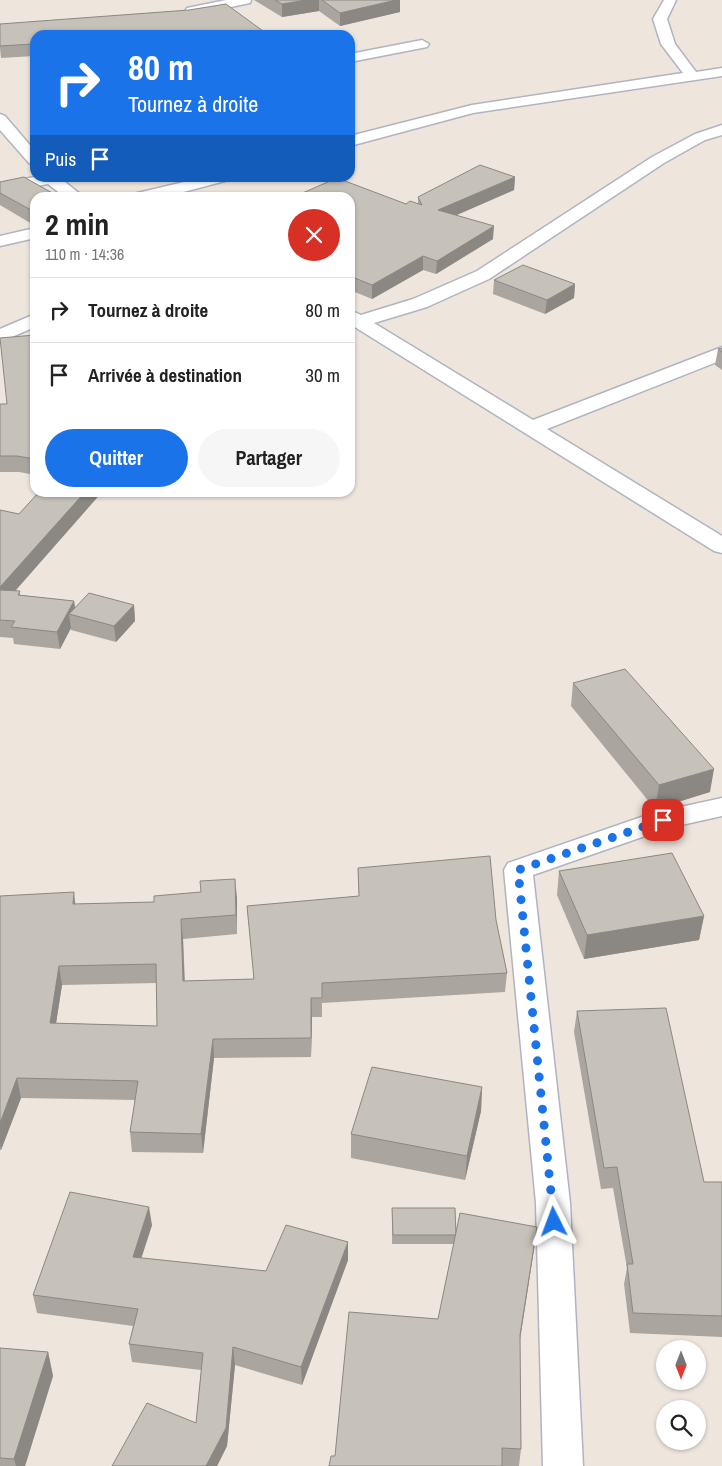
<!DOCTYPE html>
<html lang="fr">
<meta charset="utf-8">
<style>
body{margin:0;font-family:"Archivo Narrow",sans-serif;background:#f6f6f6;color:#222;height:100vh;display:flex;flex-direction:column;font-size:19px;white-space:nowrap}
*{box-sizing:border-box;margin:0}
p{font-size:16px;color:#767676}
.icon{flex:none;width:28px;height:28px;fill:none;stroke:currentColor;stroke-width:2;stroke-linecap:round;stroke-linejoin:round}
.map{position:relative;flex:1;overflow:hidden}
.drawer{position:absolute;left:30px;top:192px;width:325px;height:305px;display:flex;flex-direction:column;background:#fff;border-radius:15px;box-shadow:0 1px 4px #0004}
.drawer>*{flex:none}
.top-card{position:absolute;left:30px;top:30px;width:325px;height:152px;border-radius:15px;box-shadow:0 1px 4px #0004;background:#1a73e8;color:#fff;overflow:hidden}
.needle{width:32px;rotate:180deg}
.buttons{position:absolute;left:656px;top:1340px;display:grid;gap:10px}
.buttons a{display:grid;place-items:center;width:50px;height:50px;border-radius:50%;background:#fff;box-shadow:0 1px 4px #0004;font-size:25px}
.pin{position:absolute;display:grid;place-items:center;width:42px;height:42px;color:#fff;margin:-21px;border-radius:10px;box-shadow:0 2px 8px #0006}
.me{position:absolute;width:55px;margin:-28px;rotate:357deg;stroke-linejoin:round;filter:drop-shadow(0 0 4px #0008)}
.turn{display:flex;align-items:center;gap:18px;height:105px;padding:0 15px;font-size:22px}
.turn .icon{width:65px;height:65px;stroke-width:2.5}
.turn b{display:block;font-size:35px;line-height:42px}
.then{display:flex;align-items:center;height:48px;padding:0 15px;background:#0003;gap:10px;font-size:19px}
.round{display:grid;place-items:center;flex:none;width:52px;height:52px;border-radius:26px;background:#f6f6f6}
.overview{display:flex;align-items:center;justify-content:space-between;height:85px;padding:0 15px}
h1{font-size:30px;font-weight:800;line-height:38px}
.action{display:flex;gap:10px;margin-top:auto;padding:10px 15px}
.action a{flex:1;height:58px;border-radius:30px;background:#1a73e8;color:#fff;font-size:20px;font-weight:800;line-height:58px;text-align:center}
.action a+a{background:#f6f6f6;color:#222}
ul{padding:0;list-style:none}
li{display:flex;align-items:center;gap:15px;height:65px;padding:0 15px;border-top:1px solid #e0e0e0}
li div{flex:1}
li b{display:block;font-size:19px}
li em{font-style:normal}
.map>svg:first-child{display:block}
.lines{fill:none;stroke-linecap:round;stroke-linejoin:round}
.street-casing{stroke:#b1b4c0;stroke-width:3}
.street{fill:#fff;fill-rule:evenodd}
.wall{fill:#aaa69f;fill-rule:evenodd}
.shaded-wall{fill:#8b8782}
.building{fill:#c6c1b9;stroke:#8b8782;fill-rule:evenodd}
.route{stroke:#1a73e8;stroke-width:9;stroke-dasharray:0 16.2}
</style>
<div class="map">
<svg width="722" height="1466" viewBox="0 0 722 1466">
<rect width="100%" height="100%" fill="#eee6dd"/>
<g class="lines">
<g class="street-casing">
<g id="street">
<path d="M 226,0 L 251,0 L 250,3 L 192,15 L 185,11 L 187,8 Z"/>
<path d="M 664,0 L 676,0 L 667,19 L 675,44 L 696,72 L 722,68 L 722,76 L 473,113 L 350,146 L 350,136 L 472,105 L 683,73 L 661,44 L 653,19 Z"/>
<path d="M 422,40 L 429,44 L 427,47 L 350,62 L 350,54 Z"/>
<path d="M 0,114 L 5,116 L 35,151 L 35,165 L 29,163 L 0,130 Z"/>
<path d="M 722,125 L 722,135 L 705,140 L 664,163 L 489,279 L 427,307 L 374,323 L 533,420 L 722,347 L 722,360 L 547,429 L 722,536 L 722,553 L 714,551 L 350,324 L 350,310 L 361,315 L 413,299 L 477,271 L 652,157 L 695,134 Z"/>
<path d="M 35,177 L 60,178 L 85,198 L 66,198 L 48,184 L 0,193 L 0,183 Z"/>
<path d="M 201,178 L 227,178 L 225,181 L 161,198 L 131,198 L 133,194 Z"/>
<path d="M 35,228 L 35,238 L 0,246 L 0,236 Z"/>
<path d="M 35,314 L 35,327 L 0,342 L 0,329 Z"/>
<path d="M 722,798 L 722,816 L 668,828 L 533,875 L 570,1203 L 583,1466 L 543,1466 L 536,1203 L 504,870 L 508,863 L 653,813 Z"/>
</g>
</g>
<use href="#street" class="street"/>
</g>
<g class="wall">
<path d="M 254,0 L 400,0 L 400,12 L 340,26 L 319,11 L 282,17 Z"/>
<path d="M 0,24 L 263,31 L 263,35 L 35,35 L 35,57 L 35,56 L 1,58 L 0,48 Z"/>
<path d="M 515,177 L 514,190 L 457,215 L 493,239 L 436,274 L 423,270 L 372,299 L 350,290 L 350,198 L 406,204 L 418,204 L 418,197 Z"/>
<path d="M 0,182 L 35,198 L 35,223 L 32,224 L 0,205 Z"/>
<path d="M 494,280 L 575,284 L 574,298 L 545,314 L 493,294 Z"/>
<path d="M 35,335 L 35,475 L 19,472 L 0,472 L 0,404 L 7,404 Z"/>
<path d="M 722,348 L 722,370 L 715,365 L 718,349 Z"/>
<path d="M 39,492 L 102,492 L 15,591 L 20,591 L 20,595 L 74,601 L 75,607 L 134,605 L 135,621 L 116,642 L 71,630 L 71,628 L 60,649 L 14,644 L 13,638 L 0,637 L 0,510 L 19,514 Z"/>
<path d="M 573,683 L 710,792 L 655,809 L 571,706 Z"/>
<path d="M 358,868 L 496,920 L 507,973 L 505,992 L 322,1003 L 322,1017 L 312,1017 L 311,1057 L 214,1058 L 203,1153 L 132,1152 L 130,1132 L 135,1100 L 21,1098 L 1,1150 L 0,1150 L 0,896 L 75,904 L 154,902 L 201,892 L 235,879 L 237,934 L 183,939 L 185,981 L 254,979 L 247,906 L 359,896 ZM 156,983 L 157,1026 L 56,1023 L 62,985 Z"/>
<path d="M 559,871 L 704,916 L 699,940 L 584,959 L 557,895 Z"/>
<path d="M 577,1011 L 704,1182 L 722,1182 L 722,1337 L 630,1333 L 624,1284 L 627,1268 L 613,1188 L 601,1189 L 574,1032 Z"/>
<path d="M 482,1087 L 481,1111 L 465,1180 L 351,1158 L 351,1134 Z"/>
<path d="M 392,1208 L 456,1233 L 537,1227 L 534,1249 L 520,1341 L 521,1449 L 519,1466 L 329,1466 L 438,1319 L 454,1244 L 392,1244 Z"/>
<path d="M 152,1225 L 141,1258 L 266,1271 L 348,1242 L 348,1260 L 302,1385 L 235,1365 L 227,1446 L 217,1466 L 112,1466 L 196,1423 L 201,1370 L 132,1362 L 129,1344 L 133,1326 L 37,1313 L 33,1295 Z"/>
<path d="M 0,1348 L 48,1352 L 53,1376 L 25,1466 L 0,1466 Z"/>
</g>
<g class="shaded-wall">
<path d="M 306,0 L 319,0 L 319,11 L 282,17 L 282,4 Z"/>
<path d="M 396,0 L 400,0 L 400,12 L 340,26 L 340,13 Z"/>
<path d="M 263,31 L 263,35 L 236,35 Z"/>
<path d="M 515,177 L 514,190 L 438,223 L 438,210 Z"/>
<path d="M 35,209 L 35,223 L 32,224 L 31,210 Z"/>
<path d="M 494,226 L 493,239 L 436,274 L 437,261 Z"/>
<path d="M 423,256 L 423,270 L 372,299 L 372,285 Z"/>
<path d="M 575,284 L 574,298 L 545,314 L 547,300 Z"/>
<path d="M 85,492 L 102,492 L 1,607 L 0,587 Z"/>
<path d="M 74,601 L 76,615 L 69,614 L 71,628 L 60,649 L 57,632 Z"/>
<path d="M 134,605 L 135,621 L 116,642 L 114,626 Z"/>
<path d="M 714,769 L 710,792 L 655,809 L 659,785 Z"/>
<path d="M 235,879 L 237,898 L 237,934 L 236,915 Z"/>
<path d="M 74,892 L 76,911 L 73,904 Z"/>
<path d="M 704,916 L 699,940 L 584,959 L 587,935 Z"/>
<path d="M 181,919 L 183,939 L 185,1000 L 183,981 Z"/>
<path d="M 59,966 L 62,985 L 53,1043 L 50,1023 Z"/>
<path d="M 311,998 L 312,1017 L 311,1057 Z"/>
<path d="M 213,1039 L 214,1058 L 203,1153 L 201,1134 Z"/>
<path d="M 17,1078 L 21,1098 L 1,1150 L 0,1144 L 0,1123 Z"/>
<path d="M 482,1087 L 481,1111 L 465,1180 L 467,1156 Z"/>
<path d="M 149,1207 L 152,1225 L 136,1275 L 133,1257 Z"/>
<path d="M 537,1227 L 534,1249 L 517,1356 L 520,1335 Z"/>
<path d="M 348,1242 L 348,1260 L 302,1385 L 301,1367 Z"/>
<path d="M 233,1347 L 235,1365 L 227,1446 L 217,1466 L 206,1466 Z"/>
<path d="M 48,1352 L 53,1376 L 25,1466 L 16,1466 L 14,1459 Z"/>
</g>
<g class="building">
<path d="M 275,0 L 306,0 L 282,4 Z"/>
<path d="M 322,0 L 396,0 L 340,13 Z"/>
<path d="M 226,4 L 263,31 L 236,35 L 35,35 L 35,49 L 33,44 L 0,46 L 0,24 L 189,10 Z"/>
<path d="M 480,165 L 515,177 L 438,210 L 494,226 L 437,261 L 423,256 L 372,285 L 350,276 L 350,198 L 291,198 L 337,178 L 406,204 L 410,201 L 422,205 L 418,197 Z"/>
<path d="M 24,177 L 61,198 L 35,198 L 35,209 L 31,210 L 0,193 L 0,182 Z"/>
<path d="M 523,265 L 575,284 L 547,300 L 494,280 Z"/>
<path d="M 35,335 L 35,459 L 17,456 L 0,456 L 0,404 L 7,404 L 0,338 Z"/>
<path d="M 722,348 L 722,352 L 718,349 Z"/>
<path d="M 39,492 L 85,492 L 0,587 L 0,510 L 19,514 Z"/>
<path d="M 0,590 L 20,591 L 18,595 L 74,601 L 57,632 L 11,627 L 15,621 L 0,620 Z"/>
<path d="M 89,593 L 134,605 L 114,626 L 69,614 Z"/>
<path d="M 625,669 L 714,769 L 659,785 L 573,683 Z"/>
<path d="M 672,853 L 704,916 L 587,935 L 559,871 Z"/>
<path d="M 490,856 L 496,920 L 507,973 L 322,983 L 322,998 L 311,998 L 311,1038 L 213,1039 L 201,1134 L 130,1132 L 138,1081 L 17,1078 L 0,1123 L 0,896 L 74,892 L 73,904 L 154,902 L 154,896 L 201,892 L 200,881 L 235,879 L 236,915 L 181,919 L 183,981 L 254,979 L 247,906 L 359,896 L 358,868 ZM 156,964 L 157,1026 L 50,1023 L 59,966 Z"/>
<path d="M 666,1008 L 704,1182 L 722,1182 L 722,1316 L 633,1313 L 627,1264 L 633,1264 L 617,1167 L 604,1168 L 577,1011 Z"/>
<path d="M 372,1067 L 482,1087 L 467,1156 L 351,1134 Z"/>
<path d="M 70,1192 L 149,1207 L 133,1257 L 266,1271 L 286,1225 L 348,1242 L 301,1367 L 233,1347 L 226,1428 L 206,1466 L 112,1466 L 147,1403 L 196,1423 L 203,1353 L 129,1344 L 138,1309 L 33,1295 Z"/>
<path d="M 392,1208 L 455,1208 L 456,1235 L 393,1235 Z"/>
<path d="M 460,1213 L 537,1227 L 520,1335 L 521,1449 L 502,1448 L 502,1466 L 329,1466 L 331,1456 L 335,1456 L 349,1312 L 438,1319 Z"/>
<path d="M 0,1348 L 48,1352 L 14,1459 L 0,1458 Z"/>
</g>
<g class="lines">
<path class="route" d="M 554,1222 L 518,870 L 663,820"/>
</g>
</svg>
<div class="buttons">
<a><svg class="needle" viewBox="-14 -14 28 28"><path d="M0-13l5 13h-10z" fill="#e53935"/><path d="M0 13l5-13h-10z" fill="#767676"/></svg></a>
<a><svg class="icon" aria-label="search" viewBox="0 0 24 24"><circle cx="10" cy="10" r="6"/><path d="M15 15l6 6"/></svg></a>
</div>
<div class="pin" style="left:663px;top:820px;background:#d93025"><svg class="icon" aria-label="arrive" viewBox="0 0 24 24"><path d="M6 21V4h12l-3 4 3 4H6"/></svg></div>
<svg class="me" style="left:554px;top:1222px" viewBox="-20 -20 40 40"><path d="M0-17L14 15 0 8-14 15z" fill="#1a73e8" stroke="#fff" stroke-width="4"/></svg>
<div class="top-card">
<div class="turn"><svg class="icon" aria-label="right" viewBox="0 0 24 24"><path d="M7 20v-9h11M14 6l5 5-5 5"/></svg><div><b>80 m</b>Tournez à droite</div></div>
<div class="then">Puis<svg class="icon" aria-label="arrive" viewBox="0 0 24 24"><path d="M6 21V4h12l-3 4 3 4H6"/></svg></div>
</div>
<section class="drawer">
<div class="overview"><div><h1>2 min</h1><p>110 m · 14:36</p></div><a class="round" style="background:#d93025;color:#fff"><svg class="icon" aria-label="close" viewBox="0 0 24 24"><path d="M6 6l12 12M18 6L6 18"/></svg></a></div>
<ul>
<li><svg class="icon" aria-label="right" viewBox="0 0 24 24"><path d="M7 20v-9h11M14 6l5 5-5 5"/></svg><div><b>Tournez à droite</b></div><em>80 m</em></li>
<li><svg class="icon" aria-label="arrive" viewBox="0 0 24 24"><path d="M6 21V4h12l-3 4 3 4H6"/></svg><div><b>Arrivée à destination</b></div><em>30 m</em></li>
</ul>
<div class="action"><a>Quitter</a><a>Partager</a></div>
</section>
</div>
